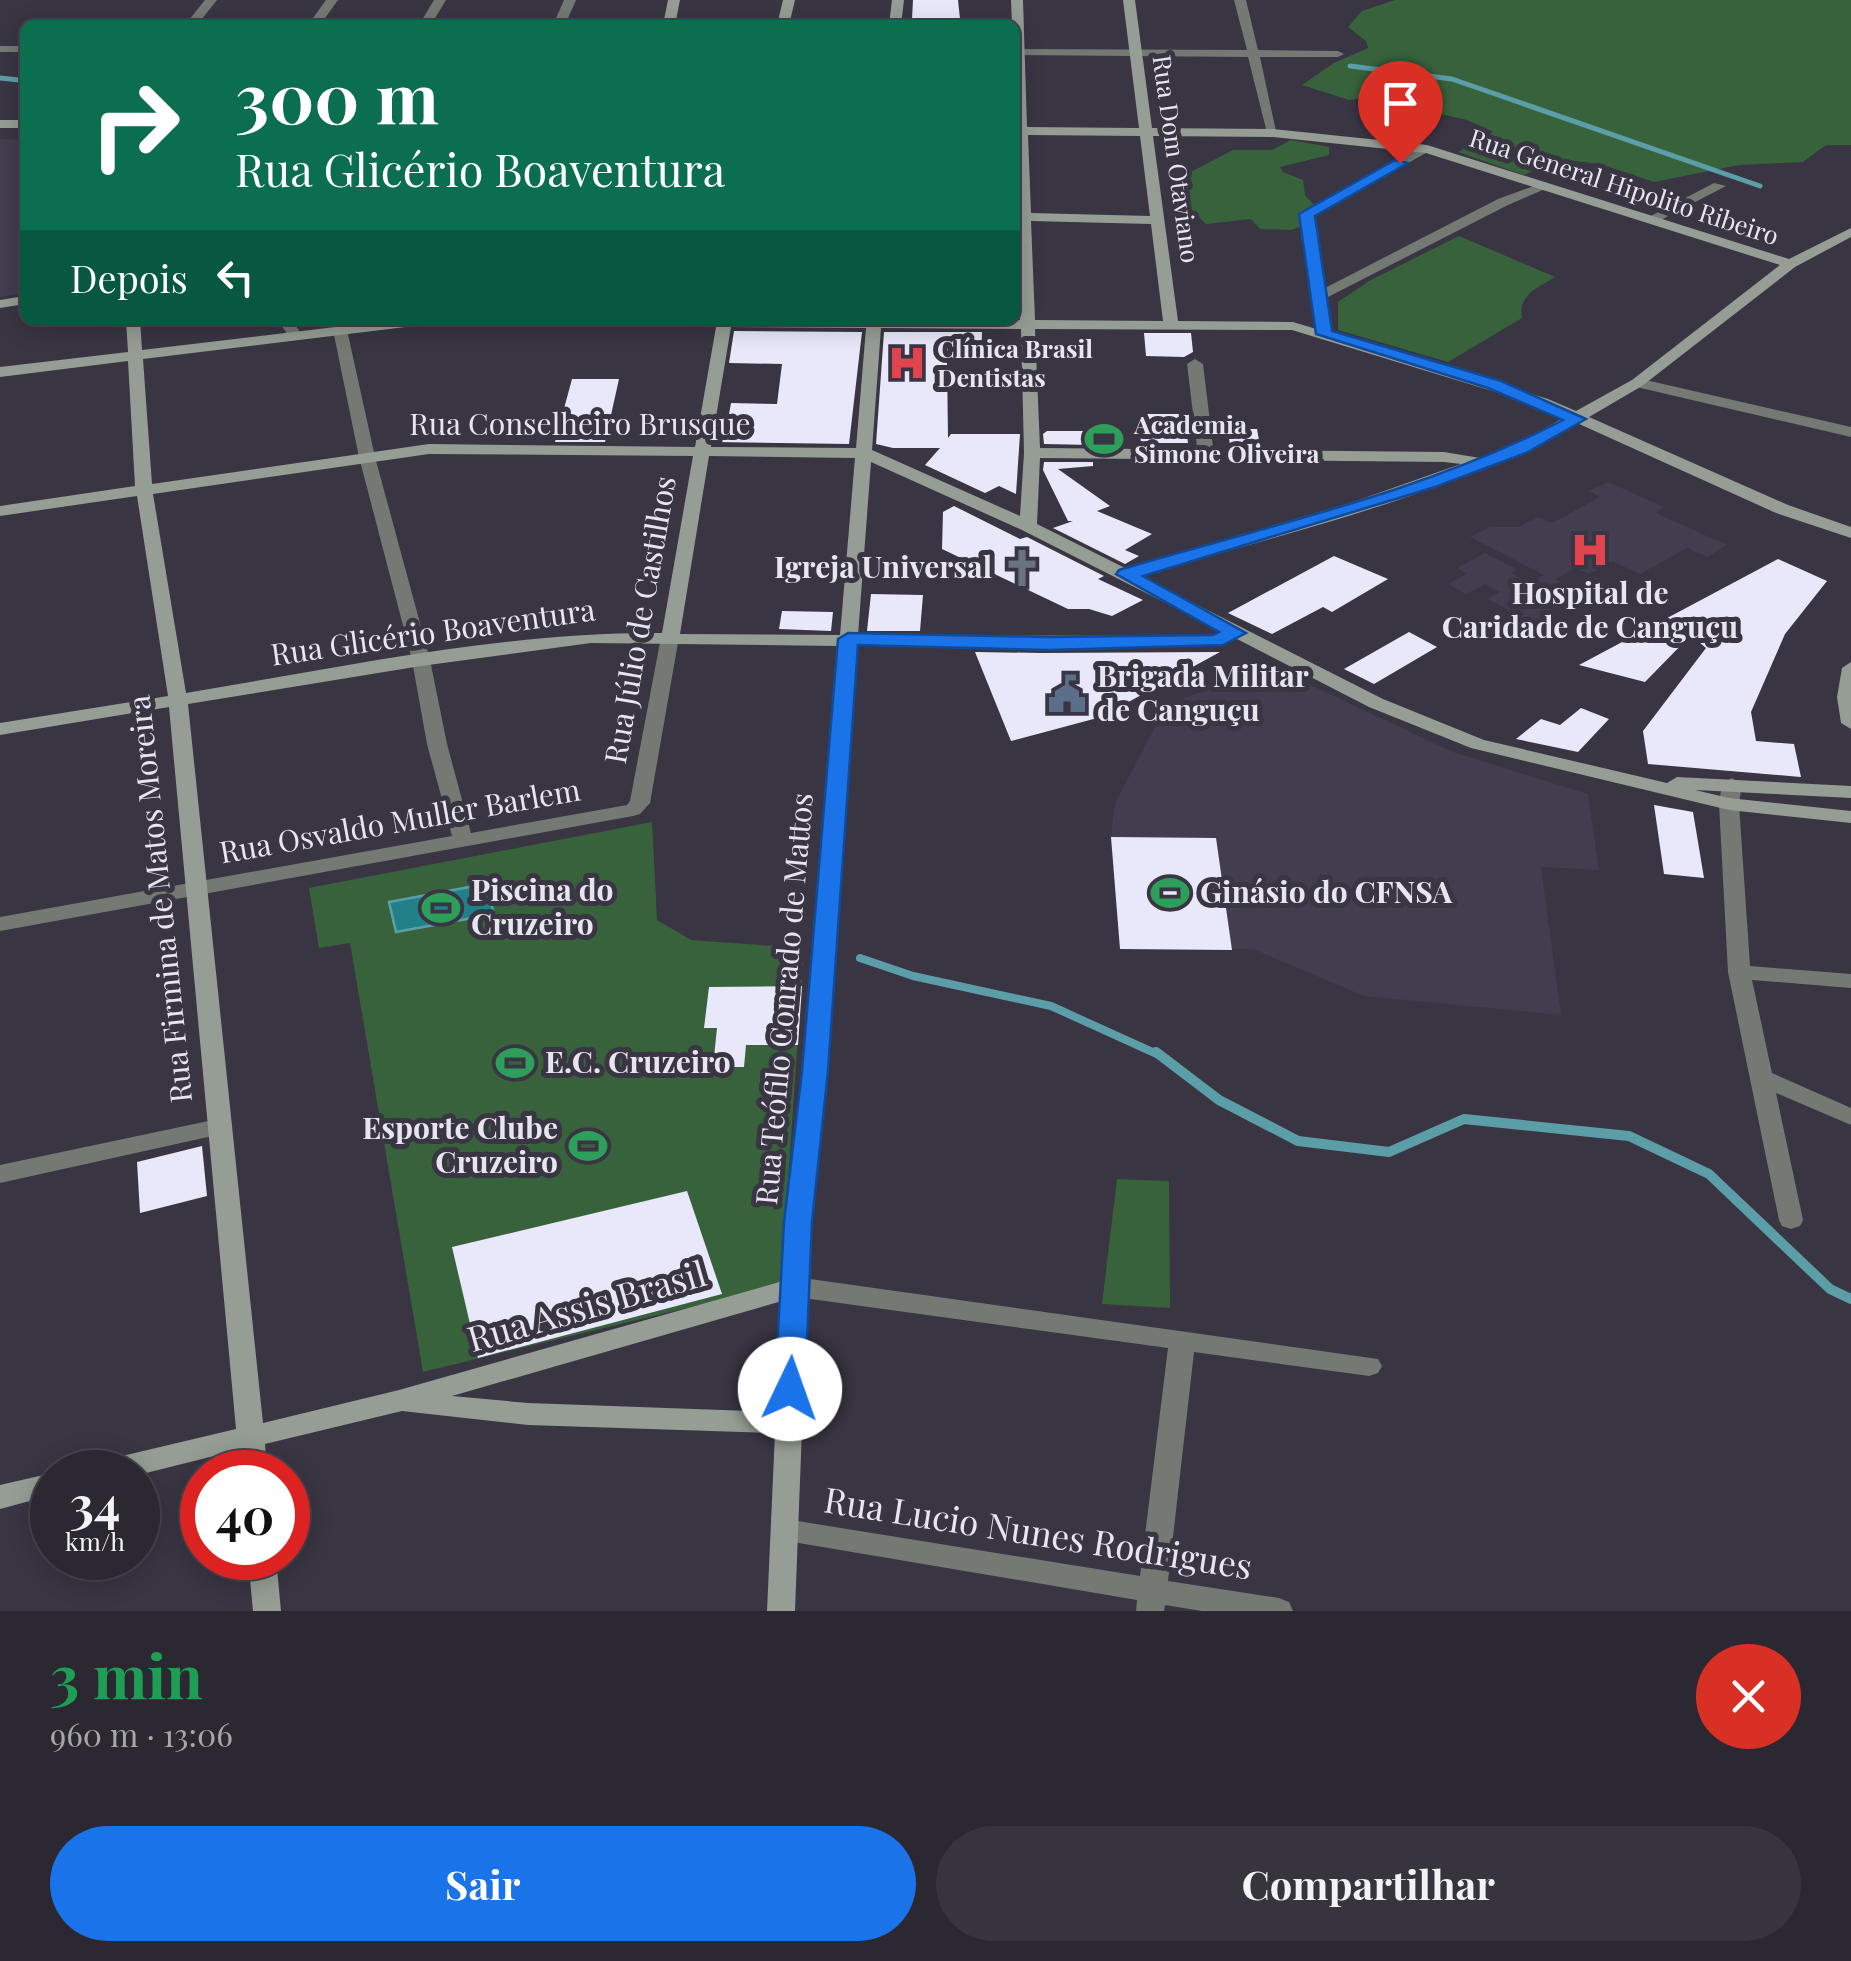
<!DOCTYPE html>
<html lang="pt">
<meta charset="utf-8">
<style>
body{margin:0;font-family:"Playfair Display",serif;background:#37343e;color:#f1f3f6;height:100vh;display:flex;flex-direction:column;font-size:38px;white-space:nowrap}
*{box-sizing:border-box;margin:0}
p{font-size:32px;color:#a6a6ac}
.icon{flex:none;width:55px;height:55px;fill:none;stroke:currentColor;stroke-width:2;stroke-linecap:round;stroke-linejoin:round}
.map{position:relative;height:1611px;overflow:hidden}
.details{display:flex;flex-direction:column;background:#2b2832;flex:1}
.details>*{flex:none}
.hud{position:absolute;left:20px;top:20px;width:1000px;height:305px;border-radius:15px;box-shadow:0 5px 25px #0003,0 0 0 2px #47444d;background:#0b6e4f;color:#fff;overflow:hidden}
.speed{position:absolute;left:30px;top:1450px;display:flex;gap:20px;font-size:50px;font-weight:700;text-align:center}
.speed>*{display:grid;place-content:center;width:130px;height:130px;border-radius:50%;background:#2b2832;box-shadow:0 5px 25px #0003,0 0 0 2px #47444d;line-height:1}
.speed small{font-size:25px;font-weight:400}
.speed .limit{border:15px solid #d22;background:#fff;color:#111}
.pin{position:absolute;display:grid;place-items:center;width:85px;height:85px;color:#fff;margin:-102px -42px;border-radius:50% 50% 50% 0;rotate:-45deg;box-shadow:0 0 10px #0007}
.pin .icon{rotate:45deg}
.me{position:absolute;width:110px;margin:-55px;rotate:3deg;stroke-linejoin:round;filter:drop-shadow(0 0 8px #0008)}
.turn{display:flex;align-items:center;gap:35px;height:210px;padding:0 50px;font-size:45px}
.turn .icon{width:130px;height:130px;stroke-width:2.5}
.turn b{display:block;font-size:70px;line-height:85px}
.then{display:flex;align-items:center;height:95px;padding:0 50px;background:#0003;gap:20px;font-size:38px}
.round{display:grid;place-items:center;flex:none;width:105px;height:105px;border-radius:52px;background:#37343e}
.headline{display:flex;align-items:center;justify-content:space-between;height:170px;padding:0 50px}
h1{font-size:60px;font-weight:700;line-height:75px;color:#1e9e55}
.cta{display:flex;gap:20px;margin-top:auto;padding:20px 50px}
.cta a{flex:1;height:115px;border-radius:60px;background:#1a73e8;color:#fff;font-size:40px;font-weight:700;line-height:115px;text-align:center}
.cta a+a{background:#37343e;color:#f1f3f6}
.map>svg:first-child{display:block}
.built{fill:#433d50}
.green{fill:#38623c}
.water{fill:#218088;stroke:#5c9ea7;stroke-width:2.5}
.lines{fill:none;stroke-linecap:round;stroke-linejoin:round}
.stream-far2{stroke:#5c9ea7;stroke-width:5}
.stream-far1{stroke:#5c9ea7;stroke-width:8}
.stream{stroke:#5c9ea7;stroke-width:10}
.building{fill:#e9e8fa}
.street{fill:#747973;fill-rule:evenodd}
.secondary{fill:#959d94;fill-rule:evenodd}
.route{fill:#1a73e8;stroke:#114b97;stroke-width:2.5}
.labels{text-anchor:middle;stroke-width:10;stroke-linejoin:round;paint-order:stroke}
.far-street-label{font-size:25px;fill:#e7e5ee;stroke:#393543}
.far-poi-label{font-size:25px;font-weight:bold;fill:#e7e5ee;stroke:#393543;text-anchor:start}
.street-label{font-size:30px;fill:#e7e5ee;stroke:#393543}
.poi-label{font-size:30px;font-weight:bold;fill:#e7e5ee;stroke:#393543;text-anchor:start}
.near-street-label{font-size:35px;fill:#e7e5ee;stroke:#393543}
</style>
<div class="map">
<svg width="1851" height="1611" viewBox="0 0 1851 1611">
<rect width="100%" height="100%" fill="#393543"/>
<g class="built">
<path d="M 0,139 L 25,140 L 25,293 L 0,297 Z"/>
<path d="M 1608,482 L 1664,507 L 1656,513 L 1727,545 L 1707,557 L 1687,548 L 1640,574 L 1612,561 L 1589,574 L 1576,568 L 1555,579 L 1582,593 L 1560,606 L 1528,590 L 1521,594 L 1553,611 L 1532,622 L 1487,599 L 1500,592 L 1485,584 L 1466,594 L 1448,584 L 1467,574 L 1457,568 L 1485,553 L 1517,569 L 1511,573 L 1530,583 L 1544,575 L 1470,537 L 1490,527 L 1519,527 L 1538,517 L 1552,523 L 1600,497 L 1589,491 Z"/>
<path d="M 1268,665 L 1453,752 L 1588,794 L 1599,870 L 1541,867 L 1561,1015 L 1364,996 L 1253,949 L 1120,949 L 1111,837 L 1115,803 L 1166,706 Z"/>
</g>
<g class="green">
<path d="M 1395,0 L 1851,0 L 1851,145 L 1826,145 L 1803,162 L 1739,165 L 1654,182 L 1600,164 L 1557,159 L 1524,175 L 1458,152 L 1493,132 L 1467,120 L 1419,109 L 1421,102 L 1401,93 L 1349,100 L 1302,85 L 1334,63 L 1368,48 L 1366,41 L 1348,27 L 1362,11 Z"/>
<path d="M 1291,140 L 1329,147 L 1329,155 L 1280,167 L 1283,172 L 1303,180 L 1305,195 L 1314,205 L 1303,212 L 1302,226 L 1291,230 L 1260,229 L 1251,219 L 1206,224 L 1178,197 L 1189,187 L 1181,177 L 1233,150 L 1272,150 Z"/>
<path d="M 1459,236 L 1555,277 C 1538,288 1517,295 1522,318 L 1448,362 L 1338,330 L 1338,302 L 1369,281 Z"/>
<path d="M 652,822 L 657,920 L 691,940 L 804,948 L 781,1285 L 423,1372 L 350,943 L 319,948 L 309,888 Z"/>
<path d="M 1117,1179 L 1169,1181 L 1170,1308 L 1102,1304 Z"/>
</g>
<path class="water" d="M 486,884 L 494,914 L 396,932 L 389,902 Z"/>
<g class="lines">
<g class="stream-far2">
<path d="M 1350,66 L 1452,79 L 1760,186"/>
<path d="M 0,78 L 19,80 L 25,85"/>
</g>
<path class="stream-far1" d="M 860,958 L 913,976 L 1051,1006 L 1159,1055"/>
<path class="stream" d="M 1156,1052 L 1219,1100 L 1298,1141 L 1389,1152 L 1464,1119 L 1629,1136 L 1709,1174 L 1830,1289 L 1851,1299"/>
</g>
<g class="building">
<path d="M 913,0 L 958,0 L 960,19 L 912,19 Z"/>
<path d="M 734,331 L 862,332 L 849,444 L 716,442 L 720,414 L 729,414 L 731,403 L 777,404 L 782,364 L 729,363 Z"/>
<path d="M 884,332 L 982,332 L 981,361 L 947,361 L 948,438 L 951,434 L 1020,434 L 1016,494 L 999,486 L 985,493 L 925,465 L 940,448 L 893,448 L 876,444 Z"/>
<path d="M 1144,333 L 1191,333 L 1193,352 L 1184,357 L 1146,356 Z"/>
<path d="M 572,379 L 619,379 L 605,442 L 555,442 Z"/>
<path d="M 1138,414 L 1184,414 L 1188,443 L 1141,443 Z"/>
<path d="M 1228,429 L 1257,429 L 1260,446 L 1230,446 Z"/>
<path d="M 1047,431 L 1093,431 L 1093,445 L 1044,444 L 1043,434 Z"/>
<path d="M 1044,462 L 1093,462 L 1093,466 L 1058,469 L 1110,506 L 1097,511 L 1152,534 L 1125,550 L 1139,556 L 1125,564 L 1053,528 L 1073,521 L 1068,521 L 1043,470 Z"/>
<path d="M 954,506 L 1020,539 L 1027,537 L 1104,576 L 1098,579 L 1143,600 L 1112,616 L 1089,609 L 1068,609 L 942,549 L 943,512 Z"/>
<path d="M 1334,556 L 1388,579 L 1332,612 L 1323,607 L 1272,634 L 1228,613 Z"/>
<path d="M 1778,559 L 1827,581 L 1785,634 L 1751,712 L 1756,741 L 1794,744 L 1801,777 L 1648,764 L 1643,731 L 1706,648 L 1691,635 L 1645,682 L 1579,665 Z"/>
<path d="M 871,594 L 923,595 L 920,631 L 867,631 Z"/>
<path d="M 782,611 L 833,612 L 831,631 L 779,629 Z"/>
<path d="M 1409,632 L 1437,647 L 1374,684 L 1344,669 Z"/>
<path d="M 975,652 L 1042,653 L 1220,652 L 1101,717 L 1011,741 Z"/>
<path d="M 1581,708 L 1609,719 L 1578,752 L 1516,739 L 1541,719 L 1560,725 Z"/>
<path d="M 1654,805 L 1693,812 L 1704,878 L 1664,874 Z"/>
<path d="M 1111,837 L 1216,838 L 1232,950 L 1120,949 Z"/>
<path d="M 802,986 L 798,1045 L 746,1045 L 744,1067 L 713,1067 L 717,1028 L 704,1028 L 709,987 Z"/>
<path d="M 202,1146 L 207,1196 L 140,1213 L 137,1162 Z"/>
<path d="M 687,1191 L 722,1294 L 478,1358 L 452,1247 Z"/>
</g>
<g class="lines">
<g class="street">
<path d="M 205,0 L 217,0 L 197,25 L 185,25 Z"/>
<path d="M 326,0 L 338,0 L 320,25 L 308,25 Z"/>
<path d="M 434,0 L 446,0 L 431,25 L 419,25 Z"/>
<path d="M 564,0 L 576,0 L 565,25 L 553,25 Z"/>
<path d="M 1234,0 L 1246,0 L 1258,50 L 1338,51 L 1344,54 L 1338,57 L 1260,57 L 1277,136 L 1267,133 L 1248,57 L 1015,55 L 1015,49 L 1247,50 Z"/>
<rect x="0" y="46" width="25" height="6"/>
<path d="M 1423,146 L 1433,149 L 1314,216 L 1325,288 L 1498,199 L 1545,182 L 1552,186 L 1508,205 L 1326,298 L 1331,333 L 1329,336 L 1319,336 L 1300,214 Z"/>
<path d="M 1714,183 L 1726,186 L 1655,223 L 1643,220 Z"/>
<path d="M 278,320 L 292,320 L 302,335 L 300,338 L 290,338 Z"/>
<path d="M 340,326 L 347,330 L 375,457 L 430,660 L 447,744 L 471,833 L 627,805 L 630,801 L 661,637 L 670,632 L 679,637 L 650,803 L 640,814 L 633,816 L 0,931 L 0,917 L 452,836 L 427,744 L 412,660 L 359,457 L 333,330 Z"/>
<path d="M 1195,359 L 1203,364 L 1214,455 L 1206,460 L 1198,455 L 1187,364 Z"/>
<path d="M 1637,378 L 1851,427 L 1851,437 L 1632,386 L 1632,380 Z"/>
<path d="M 1732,778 L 1742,784 L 1739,804 L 1750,966 L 1851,974 L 1851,988 L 1752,980 L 1772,1073 L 1851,1108 L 1851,1125 L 1776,1093 L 1803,1220 L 1800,1226 L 1791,1229 L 1782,1226 L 1779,1220 L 1728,972 L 1719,804 L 1722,784 Z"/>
<path d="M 218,1119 L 226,1121 L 230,1127 L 226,1133 L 0,1183 L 0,1165 Z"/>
<path d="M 796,1277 L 1378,1359 L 1382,1366 L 1378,1373 L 1369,1376 L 1194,1352 L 1168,1581 L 1279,1598 L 1289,1602 L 1293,1611 L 1202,1611 L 1165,1605 L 1164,1611 L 1136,1611 L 1137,1600 L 775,1539 L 771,1531 L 775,1523 L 785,1519 L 1140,1576 L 1168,1348 L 796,1297 L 787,1294 L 783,1287 L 787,1280 Z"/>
</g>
<g class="secondary">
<path d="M 668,0 L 680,0 L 675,25 L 663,25 Z"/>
<path d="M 783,0 L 795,0 L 789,25 L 777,25 Z"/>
<path d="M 892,0 L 904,0 L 901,25 L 889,25 Z"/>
<path d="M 1011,0 L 1023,0 L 1027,127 L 1139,128 L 1123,0 L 1135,0 L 1152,128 L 1273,129 L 1427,145 L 1789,259 L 1851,228 L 1851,237 L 1795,267 L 1642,386 L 1589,417 L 1788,505 L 1851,527 L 1851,538 L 1776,513 L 1577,423 C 1449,496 1282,534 1140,576 L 1383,699 L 1484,740 L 1667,783 L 1677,777 L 1851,786 L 1851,798 L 1695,790 L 1729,798 L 1851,811 L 1851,823 L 1729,810 L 1471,748 L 1369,707 L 1237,639 L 1216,646 L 857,646 L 826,1071 L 810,1223 L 795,1611 L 767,1611 L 775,1433 L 528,1425 L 402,1411 L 265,1444 L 267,1472 L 241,1472 L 238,1450 L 138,1475 L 88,1472 L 91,1464 L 101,1461 L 236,1429 L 169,707 L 0,735 L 0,723 L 168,696 L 137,496 L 0,516 L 0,506 L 135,486 L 128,361 L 0,377 L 0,367 L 128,352 L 126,320 L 140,320 L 142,350 L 394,320 L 1020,320 L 1018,221 L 1015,221 L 1015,25 L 1012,25 ZM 1028,135 L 1140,136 L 1150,216 L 1031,213 ZM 1153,136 L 1273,137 L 1426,153 L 1780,265 L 1632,380 L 1576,411 L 1548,399 L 1293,322 L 1178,321 ZM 1031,221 L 1151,224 L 1163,321 L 1035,320 ZM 422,325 L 716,327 L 695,447 L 429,444 L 152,484 L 143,359 ZM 731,327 L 866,328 L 856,448 L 711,447 ZM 881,328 L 1021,329 L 1024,453 L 1020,516 L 872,450 ZM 1035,329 L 1292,330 L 1538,405 L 1565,417 L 1514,446 L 1480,458 L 1444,452 L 1040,448 ZM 429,454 L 693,456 L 662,633 C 502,632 343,667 186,693 L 153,494 ZM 709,456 L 855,458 L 840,635 L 680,634 ZM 1040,458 L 1444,462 L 1461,464 L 1353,502 L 1127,569 L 1037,524 ZM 871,462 L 1022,530 L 1223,632 L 1214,636 L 858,635 ZM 591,643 L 839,646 L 783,1281 L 399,1390 L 263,1423 L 188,704 L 421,666 ZM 782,1301 L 776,1412 L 528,1403 L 452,1396 Z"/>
<rect x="0" y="120" width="25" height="8"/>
<path d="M 25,296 L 25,304 L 0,308 L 0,300 Z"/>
<path d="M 1851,662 L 1851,729 L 1841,723 L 1837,697 L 1842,668 Z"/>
<path d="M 52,1473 L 52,1495 L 0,1509 L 0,1485 Z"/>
<path d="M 248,1558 L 276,1558 L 281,1611 L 253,1611 Z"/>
</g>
</g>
<path class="route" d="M 1395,160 L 1408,163 L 1315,216 L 1332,331 L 1501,381 L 1586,419 L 1526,453 L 1435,487 L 1143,576 L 1246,633 L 1223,645 L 1049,650 L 858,645 L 828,1071 L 812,1222 L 805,1389 L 801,1397 L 790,1401 L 779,1397 L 775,1389 L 784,1222 L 802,1071 L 838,639 L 848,633 L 1049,637 L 1213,635 L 1219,632 L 1116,574 L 1119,570 C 1267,526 1425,492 1563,420 L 1488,388 L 1316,334 L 1299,214 Z"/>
<defs>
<g id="hospital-bare" transform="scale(3)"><path d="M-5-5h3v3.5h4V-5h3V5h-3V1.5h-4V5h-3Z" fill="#e0444e" stroke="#393543" stroke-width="2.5" paint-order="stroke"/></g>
<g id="stadium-bare" transform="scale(3)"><path d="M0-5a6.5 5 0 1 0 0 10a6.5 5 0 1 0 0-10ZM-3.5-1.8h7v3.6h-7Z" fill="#2e9e5b" stroke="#393543" stroke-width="2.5" paint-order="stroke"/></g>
<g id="church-bare" transform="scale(3)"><path d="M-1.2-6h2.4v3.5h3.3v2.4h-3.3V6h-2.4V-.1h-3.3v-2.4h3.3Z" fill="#6b7280" stroke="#393543" stroke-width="2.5" paint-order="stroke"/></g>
<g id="civic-bare" transform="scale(3)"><path d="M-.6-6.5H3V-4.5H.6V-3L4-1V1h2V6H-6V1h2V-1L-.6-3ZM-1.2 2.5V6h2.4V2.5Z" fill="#5c6f8a" stroke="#393543" stroke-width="2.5" paint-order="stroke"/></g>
</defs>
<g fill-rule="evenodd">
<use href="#hospital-bare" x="907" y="363"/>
<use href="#stadium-bare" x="1104" y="439"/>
<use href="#hospital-bare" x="1590" y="550"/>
<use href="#church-bare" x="1022" y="568"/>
<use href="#civic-bare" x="1067" y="694"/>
<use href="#stadium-bare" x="1170" y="893"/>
<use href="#stadium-bare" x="441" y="908"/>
<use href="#stadium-bare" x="515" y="1063"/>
<use href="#stadium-bare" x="588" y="1146"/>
</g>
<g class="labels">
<g class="far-street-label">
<text transform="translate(1176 159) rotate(82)" y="9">Rua Dom Otaviano</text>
<text transform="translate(1624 187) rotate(18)" y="9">Rua General Hipolito Ribeiro</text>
</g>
<g class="far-poi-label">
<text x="937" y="358">Clínica Brasil<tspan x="937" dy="29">Dentistas</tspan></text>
<text x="1134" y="434">Academia<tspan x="1134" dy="29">Simone Oliveira</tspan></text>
</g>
<g class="street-label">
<text x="580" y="435">Rua Conselheiro Brusque</text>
<text transform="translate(641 620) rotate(-80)" y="10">Rua Júlio de Castilhos</text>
<text transform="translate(433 633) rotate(-8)" y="10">Rua Glicério Boaventura</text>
<text transform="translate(400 822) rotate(-10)" y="10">Rua Osvaldo Muller Barlem</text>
<text transform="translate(161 899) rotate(-96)" y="10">Rua Firmina de Matos Moreira</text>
<text transform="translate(785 999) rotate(-85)" y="10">Rua Teófilo Conrado de Mattos</text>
</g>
<g class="poi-label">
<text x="992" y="578" text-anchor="end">Igreja Universal</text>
<text x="1590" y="604" text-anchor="middle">Hospital de<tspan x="1590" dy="34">Caridade de Canguçu</tspan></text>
<text x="1097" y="687">Brigada Militar<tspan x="1097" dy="34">de Canguçu</tspan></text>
<text x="471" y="901">Piscina do<tspan x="471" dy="34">Cruzeiro</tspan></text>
<text x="1200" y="903">Ginásio do CFNSA</text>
<text x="545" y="1073">E.C. Cruzeiro</text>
<text x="558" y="1139" text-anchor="end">Esporte Clube<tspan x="558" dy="34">Cruzeiro</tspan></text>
</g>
<g class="near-street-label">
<text transform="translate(587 1307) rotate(-16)" y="12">Rua Assis Brasil</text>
<text transform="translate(1038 1534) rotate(9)" y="12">Rua Lucio Nunes Rodrigues</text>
</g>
</g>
</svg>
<div class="speed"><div>34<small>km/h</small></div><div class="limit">40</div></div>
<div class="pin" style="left:1400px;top:163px;background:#d93025"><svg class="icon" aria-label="arrive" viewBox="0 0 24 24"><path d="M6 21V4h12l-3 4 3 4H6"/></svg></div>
<svg class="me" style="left:790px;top:1389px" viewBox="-20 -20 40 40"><circle r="19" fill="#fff"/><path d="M0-13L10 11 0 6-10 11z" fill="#1a73e8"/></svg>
<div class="hud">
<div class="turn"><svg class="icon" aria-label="right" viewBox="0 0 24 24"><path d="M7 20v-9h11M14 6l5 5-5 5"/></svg><div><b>300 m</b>Rua Glicério Boaventura</div></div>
<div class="then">Depois<svg class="icon" aria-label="left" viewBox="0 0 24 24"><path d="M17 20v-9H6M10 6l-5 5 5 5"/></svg></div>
</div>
</div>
<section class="details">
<div class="headline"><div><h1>3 min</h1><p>960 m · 13:06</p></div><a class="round" style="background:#d93025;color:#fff"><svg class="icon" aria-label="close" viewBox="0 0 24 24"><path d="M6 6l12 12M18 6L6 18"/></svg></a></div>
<div class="cta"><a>Sair</a><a>Compartilhar</a></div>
</section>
